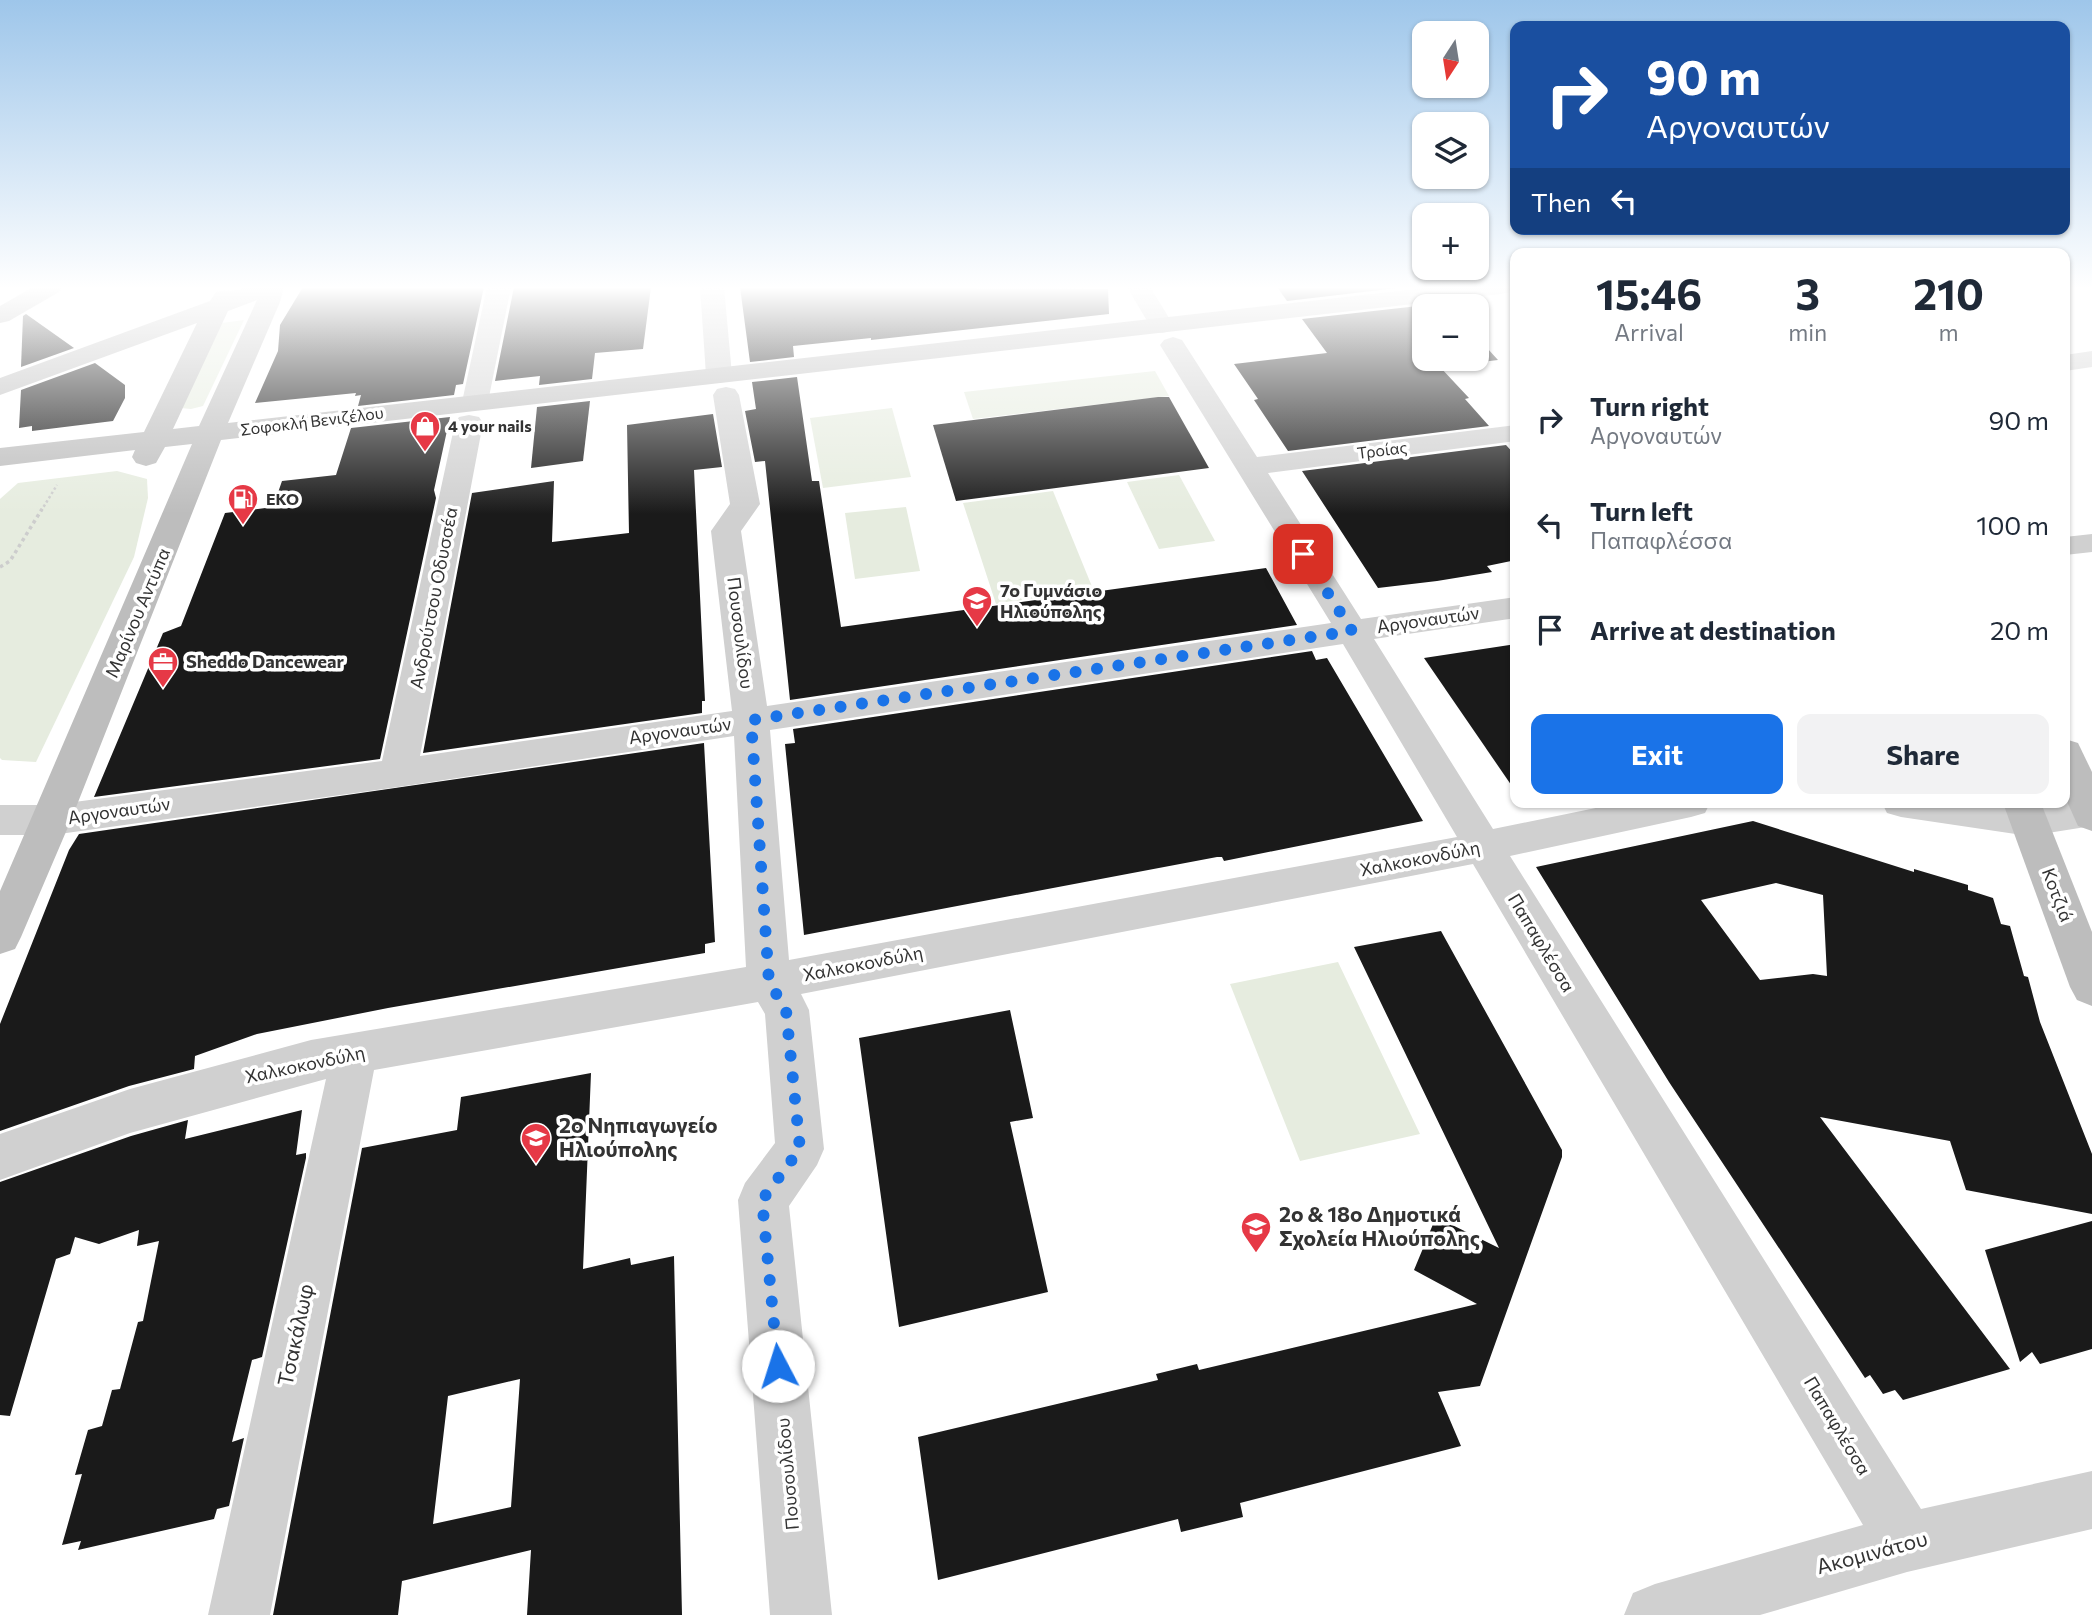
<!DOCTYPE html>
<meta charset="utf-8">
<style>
body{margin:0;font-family:Commissioner,sans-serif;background:#f2f2f3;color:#1f2937;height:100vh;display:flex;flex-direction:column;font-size:26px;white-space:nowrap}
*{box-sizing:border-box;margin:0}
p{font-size:23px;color:#747a83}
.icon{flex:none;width:38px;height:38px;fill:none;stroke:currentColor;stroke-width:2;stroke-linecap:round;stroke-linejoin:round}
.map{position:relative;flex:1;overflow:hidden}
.side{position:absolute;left:1510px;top:248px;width:560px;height:560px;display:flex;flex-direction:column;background:#fff;border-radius:14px;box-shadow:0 2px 5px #0004}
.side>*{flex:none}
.banner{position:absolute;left:1510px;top:21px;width:560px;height:214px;border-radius:14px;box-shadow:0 2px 5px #0004;background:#1a4fa0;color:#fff;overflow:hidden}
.needle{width:46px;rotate:192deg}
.controls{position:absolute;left:1412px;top:21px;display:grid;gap:14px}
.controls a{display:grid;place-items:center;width:77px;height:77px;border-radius:14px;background:#fff;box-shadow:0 2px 5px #0004;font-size:35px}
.pin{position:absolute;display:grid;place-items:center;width:60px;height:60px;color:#fff;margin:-30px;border-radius:14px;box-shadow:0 4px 10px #0006}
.me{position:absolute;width:77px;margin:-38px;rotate:355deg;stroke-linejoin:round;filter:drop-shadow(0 0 5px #0008)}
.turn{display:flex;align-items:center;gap:24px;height:147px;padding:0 21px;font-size:32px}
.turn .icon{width:91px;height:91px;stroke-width:2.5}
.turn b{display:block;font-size:49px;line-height:60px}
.then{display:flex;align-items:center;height:66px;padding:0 21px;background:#0003;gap:14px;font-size:26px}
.eta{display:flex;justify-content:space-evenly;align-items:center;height:119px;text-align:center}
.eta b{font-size:42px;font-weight:700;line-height:49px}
.button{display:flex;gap:14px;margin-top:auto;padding:14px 21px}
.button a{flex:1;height:80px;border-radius:14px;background:#1a73e8;color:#fff;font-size:28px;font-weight:700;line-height:80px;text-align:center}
.button a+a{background:#f2f2f3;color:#1f2937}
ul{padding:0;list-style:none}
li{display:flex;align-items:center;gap:21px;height:105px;padding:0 21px}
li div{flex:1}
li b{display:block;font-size:26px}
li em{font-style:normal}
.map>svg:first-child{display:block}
.green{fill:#e6ecdf}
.building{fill:#1a1a1a;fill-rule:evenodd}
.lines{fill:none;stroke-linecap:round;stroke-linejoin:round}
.path-far1{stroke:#cdcdcd;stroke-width:2.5;stroke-dasharray:2.5 2.5;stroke-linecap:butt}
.path{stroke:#cdcdcd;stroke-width:3.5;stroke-dasharray:3.5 3.5;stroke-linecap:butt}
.street{fill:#d0d0d0;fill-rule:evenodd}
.secondary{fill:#bdbdbd;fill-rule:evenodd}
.primary{fill:#ababab;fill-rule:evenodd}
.route{stroke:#1a73e8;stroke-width:12;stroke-dasharray:0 21.6}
.labels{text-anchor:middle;stroke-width:7;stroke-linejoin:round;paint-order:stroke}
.far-street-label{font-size:16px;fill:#333;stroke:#fff}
.far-poi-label{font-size:16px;font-weight:bold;fill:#333;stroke:#fff;text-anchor:start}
.poi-label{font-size:18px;font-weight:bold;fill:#333;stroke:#fff;text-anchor:start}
.street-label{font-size:18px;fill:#333;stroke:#fff}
.near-poi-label{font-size:21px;font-weight:bold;fill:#333;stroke:#fff;text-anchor:start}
.near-street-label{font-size:21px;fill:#333;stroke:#fff}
</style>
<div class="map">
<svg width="2092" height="1615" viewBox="0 0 2092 1615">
<rect width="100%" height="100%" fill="#fff"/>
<g class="green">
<path d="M 244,320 L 203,406 L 191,409 L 181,408 L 222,323 Z"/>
<path d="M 1155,371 L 1169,396 L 973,419 L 964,392 Z"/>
<path d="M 892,408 L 911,477 L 823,488 L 810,418 Z"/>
<path d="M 117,471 L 147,479 L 148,498 L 134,557 L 36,762 L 2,760 L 0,758 L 0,499 L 18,483 Z"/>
<path d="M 1179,475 L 1215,541 L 1159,549 L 1127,482 Z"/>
<path d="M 1053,491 L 1093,589 L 996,604 L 963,503 Z"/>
<path d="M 906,507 L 920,571 L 855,579 L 845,513 Z"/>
<path d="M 1338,962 L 1420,1134 L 1300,1161 L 1230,984 Z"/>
</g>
<g class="building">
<path d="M 303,287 L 484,287 L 463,384 L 456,385 L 454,395 L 358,406 L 361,395 L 355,396 L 356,393 L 255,403 L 278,351 L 280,325 Z"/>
<path d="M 514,287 L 651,287 L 643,349 L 595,353 L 592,379 L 539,385 L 540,376 L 495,381 Z"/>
<path d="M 740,287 L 1108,289 L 1109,314 L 871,340 L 871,338 L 793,346 L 794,357 L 750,362 Z"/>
<path d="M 1277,287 L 1406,287 L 1287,301 Z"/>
<path d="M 1445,303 L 1448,306 L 1424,306 L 1424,359 L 1477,359 L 1477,337 L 1498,360 L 1440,367 L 1469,398 L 1465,399 L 1489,426 L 1288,451 L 1254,400 L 1258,399 L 1234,364 L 1327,353 L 1302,319 Z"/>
<path d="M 26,314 L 74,348 L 21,367 L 23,316 Z"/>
<path d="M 95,363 L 125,385 L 125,398 L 113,421 L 32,431 L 32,426 L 19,428 L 21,390 Z"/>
<path d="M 797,377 L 812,481 L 819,481 L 841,627 L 1266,568 L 1297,625 L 790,700 L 765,461 L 755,462 L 745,411 L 756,409 L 752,382 Z"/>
<path d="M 1158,397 L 1169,397 L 1209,468 L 956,501 L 933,425 Z"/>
<path d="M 590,401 L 583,461 L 531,468 L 537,407 Z"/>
<path d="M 713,414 L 722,467 L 694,470 L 705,701 L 702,701 L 702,713 L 423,753 L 472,493 L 554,481 L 552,542 L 629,533 L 627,425 Z"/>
<path d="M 450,417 L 434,490 L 436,498 L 380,759 L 94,797 L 163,633 L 181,626 L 225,513 L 273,507 L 282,481 L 336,475 L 351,428 Z"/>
<path d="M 1506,445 L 1516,456 L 1516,560 L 1487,566 L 1492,572 L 1437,581 L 1378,588 L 1302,471 Z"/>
<path d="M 1516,644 L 1516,792 L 1424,658 Z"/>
<path d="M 1312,651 L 1316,660 L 1327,658 L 1423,821 L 1224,861 L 1222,857 L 1217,857 L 804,935 L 785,744 L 795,743 L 793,729 Z"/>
<path d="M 704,743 L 715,942 L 705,944 L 705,953 L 388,1008 L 257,1034 L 195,1056 L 194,1069 L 129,1086 L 0,1131 L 0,1024 L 69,850 L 79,834 Z"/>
<path d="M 1753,821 L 1914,872 L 1914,869 L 1968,885 L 1968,890 L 1993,898 L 2001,924 L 2010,926 L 2024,976 L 2028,977 L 2040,1022 L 2092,1154 L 2092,1214 L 1966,1190 L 1950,1141 L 1820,1117 L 2010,1369 L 1903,1400 L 1895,1390 L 1883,1394 L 1870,1375 L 1865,1378 L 1669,1082 L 1536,867 ZM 1776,883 L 1823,895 L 1827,976 L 1813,974 L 1760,980 L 1701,900 Z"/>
<path d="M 1441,931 L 1562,1150 L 1562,1157 L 1480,1386 L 1438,1392 L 1461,1446 L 1240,1503 L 1243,1517 L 1181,1532 L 1178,1519 L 938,1580 L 918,1437 L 1158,1380 L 1156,1374 L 1197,1364 L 1199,1370 L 1477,1304 L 1414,1270 L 1436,1217 L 1499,1248 L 1354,947 Z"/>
<path d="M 1010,1010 L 1033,1118 L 1010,1122 L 1048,1292 L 899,1327 L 859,1038 Z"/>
<path d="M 591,1073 L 583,1269 L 630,1258 L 631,1265 L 674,1256 L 682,1615 L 527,1615 L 531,1550 L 402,1581 L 398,1615 L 273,1615 L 362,1148 L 457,1130 L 461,1097 ZM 520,1379 L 511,1507 L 433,1524 L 448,1396 Z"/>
<path d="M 302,1110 L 296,1155 L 306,1153 L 306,1158 L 262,1357 L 252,1360 L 232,1442 L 244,1438 L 229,1506 L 217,1509 L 214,1519 L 78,1550 L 81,1541 L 62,1545 L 82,1474 L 75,1475 L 88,1430 L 102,1426 L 112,1390 L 120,1389 L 138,1322 L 143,1321 L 159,1241 L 137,1246 L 139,1230 L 99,1244 L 75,1237 L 70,1254 L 56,1259 L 10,1416 L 0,1415 L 0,1182 L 131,1136 L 188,1120 L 185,1139 Z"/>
<path d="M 2092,1221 L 2092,1349 L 2040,1364 L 2032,1352 L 2020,1362 L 1985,1250 Z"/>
</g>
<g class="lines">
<path class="path-far1" d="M 41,511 L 57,485"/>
<path class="path" d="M 0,567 L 10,561 L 42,509"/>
<g class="street">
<path d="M 487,287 L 511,287 L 488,402 L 484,408 L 475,410 L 466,408 L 462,402 Z"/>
<path d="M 700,287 L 724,287 L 732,375 L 728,381 L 719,383 L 710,381 L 706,375 Z"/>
<path d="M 1127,287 L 1150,287 L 1174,326 L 1171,331 L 1162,333 L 1153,331 Z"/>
<path d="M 1173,337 L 1182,340 L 1257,457 L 1516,425 L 1516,441 L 1268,473 L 1361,619 L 1516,597 L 1516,618 L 1374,639 L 1493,829 L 1620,803 L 1710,803 L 1705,813 L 1691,817 L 1510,856 L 1921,1509 L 2092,1471 L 2092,1529 L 1907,1572 L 1760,1615 L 1624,1615 L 1633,1593 L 1655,1584 L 1863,1525 L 1473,864 L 801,994 L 809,1010 L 824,1149 L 817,1165 L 789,1206 L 832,1615 L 770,1615 L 738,1200 L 745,1183 L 775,1143 L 765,1014 L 758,1002 L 374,1070 L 270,1615 L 208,1615 L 326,1079 L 130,1133 L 0,1180 L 0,1134 L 130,1089 L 311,1040 L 746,967 L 734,736 L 398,787 L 52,835 L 0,835 L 0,805 L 52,805 L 382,761 L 455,423 L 459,417 L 469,415 L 479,417 L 483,423 L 420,756 L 732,711 L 711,531 L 730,504 L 713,395 L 717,389 L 726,387 L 735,389 L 739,395 L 760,504 L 741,531 L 767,706 L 1331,623 L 1160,345 L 1164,340 ZM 1343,644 L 1457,837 L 789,960 L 770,730 Z"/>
<path d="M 2092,351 L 2092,367 L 2065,371 L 2065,355 Z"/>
<path d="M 2092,534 L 2092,552 L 2065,555 L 2065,537 Z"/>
<path d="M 2092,796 L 2092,826 L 2029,836 L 1901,817 L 1887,813 L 1882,803 L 2008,803 L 2029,806 L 2065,803 L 2065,801 Z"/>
</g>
<g class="secondary">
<path d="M 247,287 L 284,287 L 280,302 L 228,423 L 1434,287 L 1512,287 L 1509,292 L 1501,294 L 221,440 L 71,820 L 21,937 L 15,949 L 0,954 L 0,891 L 192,444 L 165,447 L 156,463 L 146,466 L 136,463 L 132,457 L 135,450 L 0,466 L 0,448 L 144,432 L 197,323 L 0,395 L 0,378 L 210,301 L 216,292 C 228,289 233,293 247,287 ZM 257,300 L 199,426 L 173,429 L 228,311 Z"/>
<path d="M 2065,739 L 2078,743 L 2092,772 L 2092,831 L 2078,826 L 2065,797 Z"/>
<path d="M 2003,803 L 2041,803 L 2092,932 L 2092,1006 L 2077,1000 L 2070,987 Z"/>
</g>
<path class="primary" d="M 33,287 L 62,287 L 59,292 L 9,321 L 0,323 L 0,306 Z"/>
</g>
<linearGradient id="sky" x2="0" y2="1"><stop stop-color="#9ec6ea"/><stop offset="0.56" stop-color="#fff"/><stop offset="1" stop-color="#fff" stop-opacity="0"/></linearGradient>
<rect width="2092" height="514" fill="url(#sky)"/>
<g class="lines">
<path class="route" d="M 778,1366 L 762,1200 L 800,1149 L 786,1010 L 769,982 L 751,720 L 1352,631 L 1303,554"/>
</g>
<defs>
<g id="shop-pin" transform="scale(1.575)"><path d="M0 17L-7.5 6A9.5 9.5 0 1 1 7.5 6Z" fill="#e63946" stroke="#fff"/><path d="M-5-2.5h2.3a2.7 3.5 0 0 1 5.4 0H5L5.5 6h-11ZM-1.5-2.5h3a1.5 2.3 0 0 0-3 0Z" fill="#fff"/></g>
<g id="fuel-pin" transform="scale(1.575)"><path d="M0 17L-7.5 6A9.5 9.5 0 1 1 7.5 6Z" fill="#e63946" stroke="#fff"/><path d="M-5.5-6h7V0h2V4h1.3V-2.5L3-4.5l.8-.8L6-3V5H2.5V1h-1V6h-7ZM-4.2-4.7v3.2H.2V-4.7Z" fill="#fff"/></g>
<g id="school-pin" transform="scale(1.575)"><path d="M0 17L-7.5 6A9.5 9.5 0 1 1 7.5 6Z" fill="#e63946" stroke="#fff"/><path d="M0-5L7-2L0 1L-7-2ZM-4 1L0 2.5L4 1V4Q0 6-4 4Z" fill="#fff"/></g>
<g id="office-pin" transform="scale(1.575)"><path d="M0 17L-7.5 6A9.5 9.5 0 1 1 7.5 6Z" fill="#e63946" stroke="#fff"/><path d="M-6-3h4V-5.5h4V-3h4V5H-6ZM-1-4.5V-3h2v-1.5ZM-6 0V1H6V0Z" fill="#fff"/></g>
</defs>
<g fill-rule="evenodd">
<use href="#shop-pin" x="425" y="426"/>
<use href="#fuel-pin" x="243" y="499"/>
<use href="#school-pin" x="977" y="601"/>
<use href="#office-pin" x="163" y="662"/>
<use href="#school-pin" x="536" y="1138"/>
<use href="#school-pin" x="1256" y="1227"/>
</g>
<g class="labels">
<g class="far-street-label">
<text transform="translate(312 421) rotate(-7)" y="6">Σοφοκλή Βενιζέλου</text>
<text transform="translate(1382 450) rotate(-7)" y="6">Τροίας</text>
</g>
<g class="far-poi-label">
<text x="448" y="432">4 your nails</text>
<text x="266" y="505">EKO</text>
</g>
<g class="poi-label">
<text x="1000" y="597">7ο Γυμνάσιο<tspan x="1000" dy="21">Ηλιούπολης</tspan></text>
<text x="186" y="668">Sheddo Dancewear</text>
</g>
<g class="street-label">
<text transform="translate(434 598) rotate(-79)" y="6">Ανδρούτσου Οδυσσέα</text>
<text transform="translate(138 613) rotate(-67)" y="6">Μαρίνου Αντύπα</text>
<text transform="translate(1428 620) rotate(-8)" y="6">Αργοναυτών</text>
<text transform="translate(740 633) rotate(83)" y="6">Πουσουλίδου</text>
<text transform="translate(680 731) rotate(-8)" y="6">Αργοναυτών</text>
<text transform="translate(119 811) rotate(-8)" y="6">Αργοναυτών</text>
<text transform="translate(1420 859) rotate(-11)" y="6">Χαλκοκονδύλη</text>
<text transform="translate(2057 895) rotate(69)" y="6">Κοτζιά</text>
<text transform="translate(1541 943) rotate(59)" y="6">Παπαφλέσσα</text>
<text transform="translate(863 964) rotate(-11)" y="6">Χαλκοκονδύλη</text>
<text transform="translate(305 1065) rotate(-12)" y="6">Χαλκοκονδύλη</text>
<text transform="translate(1837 1426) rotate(59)" y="6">Παπαφλέσσα</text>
<text transform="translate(788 1474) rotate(-95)" y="6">Πουσουλίδου</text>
</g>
<g class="near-poi-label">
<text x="559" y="1133">2ο Νηπιαγωγείο<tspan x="559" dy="24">Ηλιούπολης</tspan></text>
<text x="1279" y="1222">2ο &amp; 18ο Δημοτικά<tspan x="1279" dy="24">Σχολεία Ηλιούπολης</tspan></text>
</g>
<g class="near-street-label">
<text transform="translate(296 1335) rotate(-78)" y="7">Τσακάλωφ</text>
<text transform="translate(1872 1553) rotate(-15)" y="7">Ακομινάτου</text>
</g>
</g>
</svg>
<div class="controls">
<a><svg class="needle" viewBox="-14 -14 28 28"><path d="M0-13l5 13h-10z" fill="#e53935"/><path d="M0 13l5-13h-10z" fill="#747a83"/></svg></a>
<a><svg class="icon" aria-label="layers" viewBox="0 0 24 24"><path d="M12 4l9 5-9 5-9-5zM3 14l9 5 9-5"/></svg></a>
<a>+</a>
<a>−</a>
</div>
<div class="pin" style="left:1303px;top:554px;background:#d93025"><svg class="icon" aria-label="arrive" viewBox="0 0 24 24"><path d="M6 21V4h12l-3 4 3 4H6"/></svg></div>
<svg class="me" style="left:778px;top:1366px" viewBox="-20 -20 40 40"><circle r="19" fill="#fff"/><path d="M0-13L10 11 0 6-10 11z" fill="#1a73e8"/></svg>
<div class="banner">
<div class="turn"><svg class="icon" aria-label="right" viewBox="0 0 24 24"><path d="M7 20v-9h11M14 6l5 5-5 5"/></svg><div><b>90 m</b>Αργοναυτών</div></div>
<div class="then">Then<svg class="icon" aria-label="left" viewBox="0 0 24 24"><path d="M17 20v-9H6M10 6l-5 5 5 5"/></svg></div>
</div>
<section class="side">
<div class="eta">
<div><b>15:46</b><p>Arrival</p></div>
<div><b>3</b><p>min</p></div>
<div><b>210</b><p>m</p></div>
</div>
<ul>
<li><svg class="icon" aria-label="right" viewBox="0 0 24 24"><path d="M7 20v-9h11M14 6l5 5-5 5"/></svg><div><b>Turn right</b><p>Αργοναυτών</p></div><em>90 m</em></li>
<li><svg class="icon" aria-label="left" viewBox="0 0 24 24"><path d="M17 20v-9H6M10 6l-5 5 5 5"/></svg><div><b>Turn left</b><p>Παπαφλέσσα</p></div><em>100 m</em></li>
<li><svg class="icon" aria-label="arrive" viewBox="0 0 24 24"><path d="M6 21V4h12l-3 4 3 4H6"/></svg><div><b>Arrive at destination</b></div><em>20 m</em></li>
</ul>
<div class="button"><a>Exit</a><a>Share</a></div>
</section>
</div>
